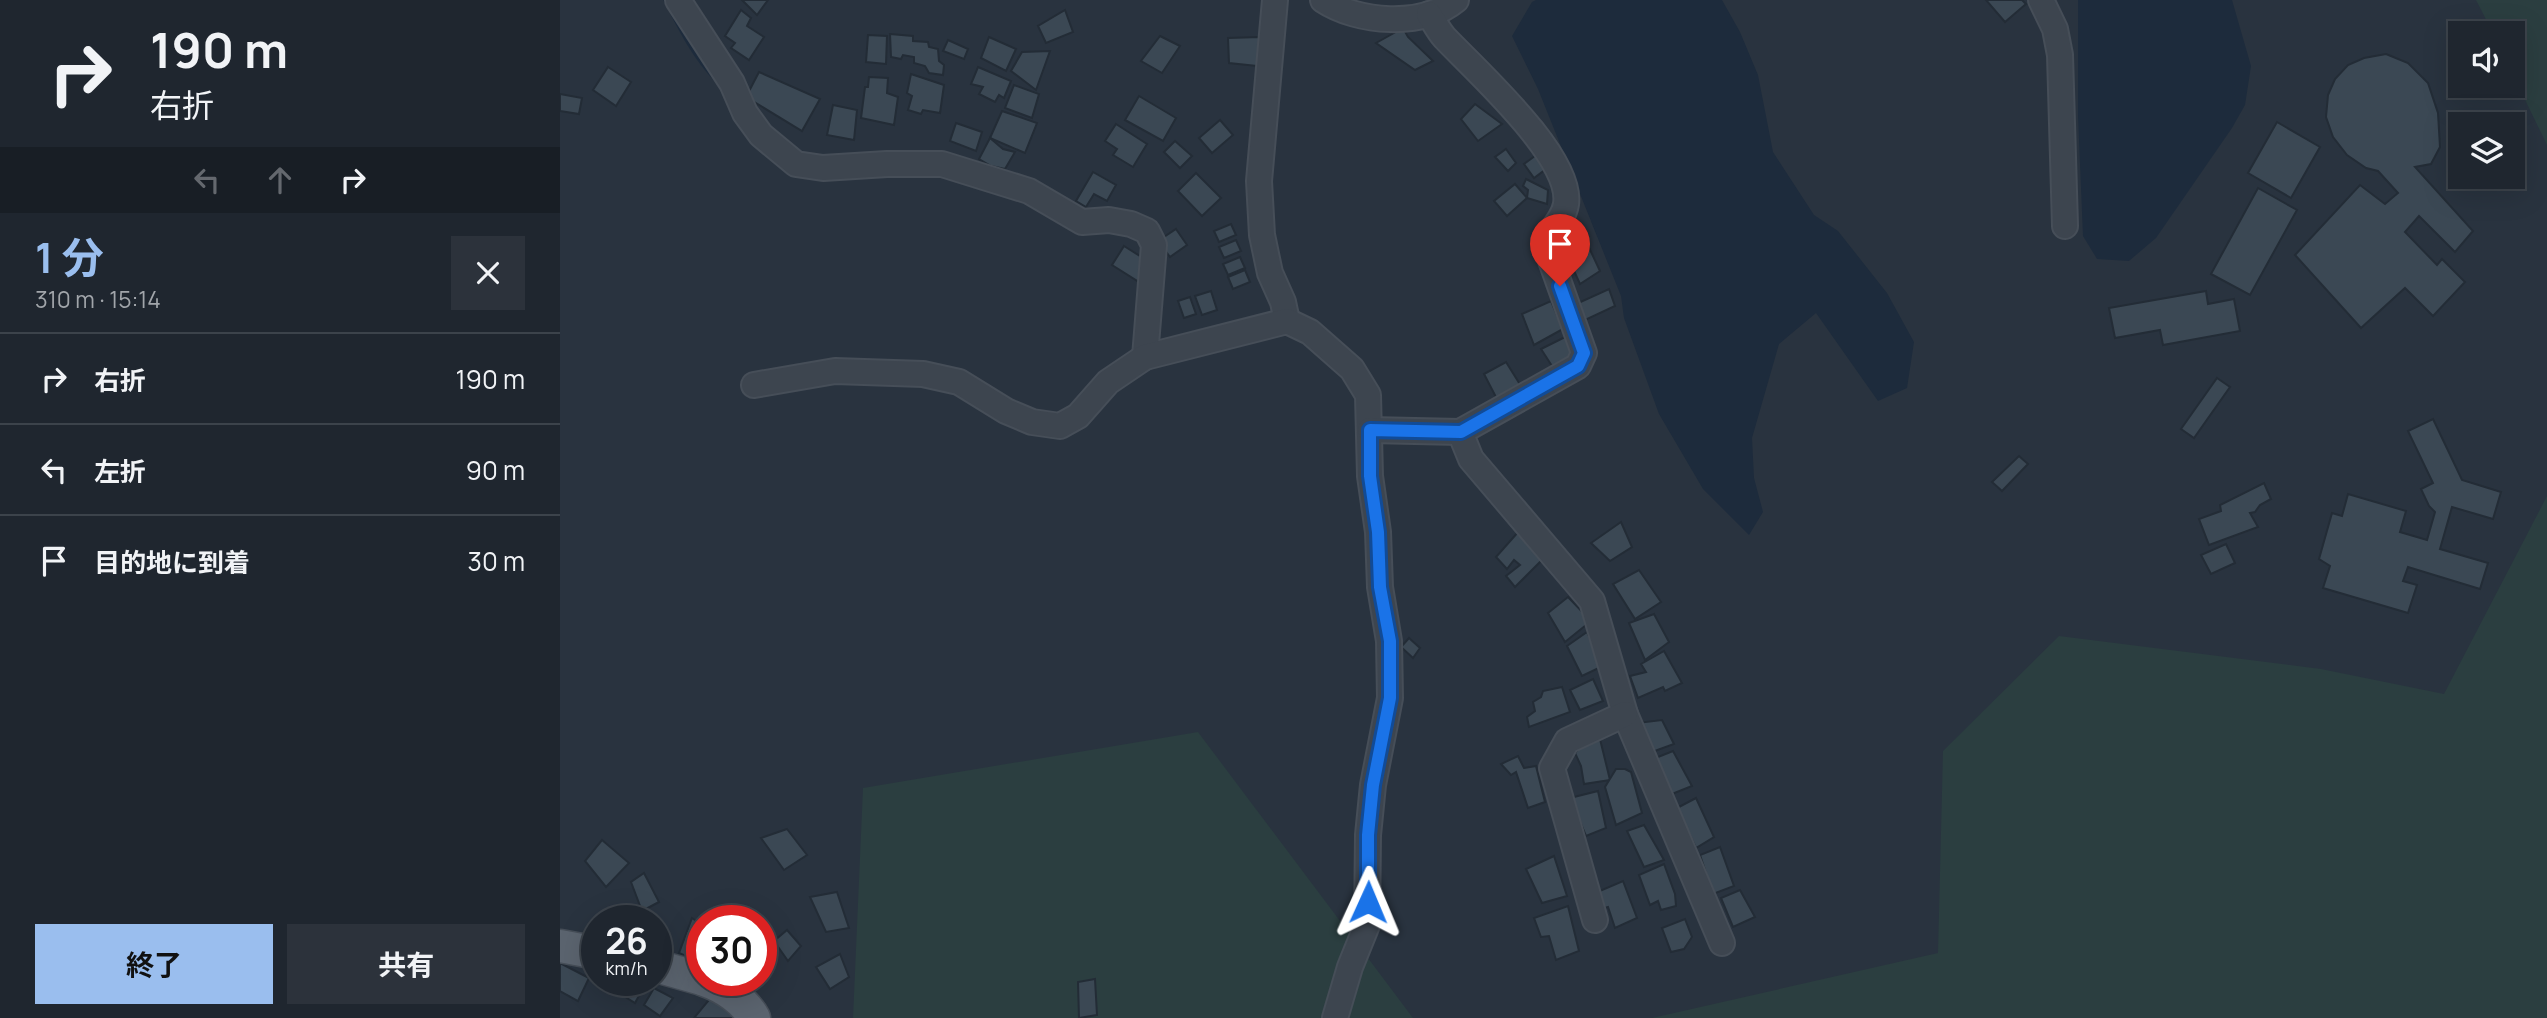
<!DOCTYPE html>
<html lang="ja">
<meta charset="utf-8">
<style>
body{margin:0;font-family:Manrope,"Noto Sans JP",sans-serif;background:#2c323b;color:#f1f3f6;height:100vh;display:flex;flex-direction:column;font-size:26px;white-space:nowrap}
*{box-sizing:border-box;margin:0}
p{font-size:23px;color:#a1a5aa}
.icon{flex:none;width:38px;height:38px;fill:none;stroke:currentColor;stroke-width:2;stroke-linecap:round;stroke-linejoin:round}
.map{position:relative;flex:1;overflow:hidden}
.drawer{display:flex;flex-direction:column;background:#1f262f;width:560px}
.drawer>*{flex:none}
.guide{background:#1f262f;color:#f1f3f6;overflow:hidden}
.buttons{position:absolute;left:1888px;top:21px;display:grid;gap:14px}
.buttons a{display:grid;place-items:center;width:77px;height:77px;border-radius:0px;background:#1f262f;box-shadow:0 7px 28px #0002,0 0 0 2px #3c434b;font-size:35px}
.speed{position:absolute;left:21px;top:905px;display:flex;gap:14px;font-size:35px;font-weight:700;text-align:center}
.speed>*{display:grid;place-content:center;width:91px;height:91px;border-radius:50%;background:#1f262f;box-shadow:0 7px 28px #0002,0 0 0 2px #3c434b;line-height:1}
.speed small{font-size:18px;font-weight:400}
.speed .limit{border:10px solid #d22;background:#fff;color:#111}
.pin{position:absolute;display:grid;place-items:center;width:60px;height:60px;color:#fff;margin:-72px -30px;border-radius:50% 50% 50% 0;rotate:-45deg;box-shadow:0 0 7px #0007}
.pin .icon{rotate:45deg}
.me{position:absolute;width:77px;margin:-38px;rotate:1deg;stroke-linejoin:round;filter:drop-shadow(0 0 5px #0008)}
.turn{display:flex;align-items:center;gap:24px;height:147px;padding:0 35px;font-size:32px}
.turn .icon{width:91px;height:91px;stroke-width:2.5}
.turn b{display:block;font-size:49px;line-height:60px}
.lanes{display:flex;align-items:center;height:66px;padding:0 35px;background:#0003;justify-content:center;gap:35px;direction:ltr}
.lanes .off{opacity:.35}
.round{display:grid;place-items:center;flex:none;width:74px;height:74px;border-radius:0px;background:#2c323b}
.overview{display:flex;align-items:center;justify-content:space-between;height:119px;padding:0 35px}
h1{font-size:42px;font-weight:700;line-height:52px;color:#9abeee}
.primary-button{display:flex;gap:14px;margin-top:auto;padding:14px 35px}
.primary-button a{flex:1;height:80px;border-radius:0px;background:#9abeee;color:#111;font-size:28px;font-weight:700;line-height:80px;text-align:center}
.primary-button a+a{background:#2c323b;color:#f1f3f6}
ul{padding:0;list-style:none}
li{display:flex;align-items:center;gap:21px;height:91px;padding:0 35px;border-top:2px solid #3c434b}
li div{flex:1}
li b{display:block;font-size:26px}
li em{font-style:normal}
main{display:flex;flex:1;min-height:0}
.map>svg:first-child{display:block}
.green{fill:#2b3e40}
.water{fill:#1d2b3c}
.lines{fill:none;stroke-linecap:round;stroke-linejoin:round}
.stream{stroke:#1d2b3c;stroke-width:5}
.building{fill:#3b4854;stroke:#232c36;stroke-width:2}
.minor-casing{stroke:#464e58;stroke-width:28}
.major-casing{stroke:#464e58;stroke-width:35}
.minor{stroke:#3d454f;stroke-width:24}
.major{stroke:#5b646f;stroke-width:32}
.route-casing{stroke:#114b97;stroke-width:18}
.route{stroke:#1a73e8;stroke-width:12}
</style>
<main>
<section class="drawer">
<div class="guide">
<div class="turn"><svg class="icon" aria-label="right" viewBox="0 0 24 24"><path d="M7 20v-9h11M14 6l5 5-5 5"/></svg><div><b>190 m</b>右折</div></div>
<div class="lanes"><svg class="icon off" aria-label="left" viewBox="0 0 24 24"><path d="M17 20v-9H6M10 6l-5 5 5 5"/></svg><svg class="icon off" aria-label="ahead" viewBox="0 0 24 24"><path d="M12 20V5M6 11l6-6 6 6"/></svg><svg class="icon" aria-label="right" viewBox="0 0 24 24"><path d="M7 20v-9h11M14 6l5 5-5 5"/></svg></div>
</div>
<div class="overview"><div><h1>1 分</h1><p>310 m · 15:14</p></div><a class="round"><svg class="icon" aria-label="close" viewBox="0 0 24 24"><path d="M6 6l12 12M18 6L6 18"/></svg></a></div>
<ul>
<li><svg class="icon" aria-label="right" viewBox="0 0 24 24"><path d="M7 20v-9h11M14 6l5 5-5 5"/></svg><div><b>右折</b></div><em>190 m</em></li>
<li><svg class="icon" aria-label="left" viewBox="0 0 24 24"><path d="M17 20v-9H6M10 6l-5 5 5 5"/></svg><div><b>左折</b></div><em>90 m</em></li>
<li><svg class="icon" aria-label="arrive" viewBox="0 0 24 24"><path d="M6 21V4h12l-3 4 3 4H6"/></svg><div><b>目的地に到着</b></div><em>30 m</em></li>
</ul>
<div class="primary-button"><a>終了</a><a>共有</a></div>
</section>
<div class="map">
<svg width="1987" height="1018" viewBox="0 0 1987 1018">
<rect width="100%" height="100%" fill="#29333f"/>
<g class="green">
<path d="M 1916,0 L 1987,0 L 1987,145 L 1953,75 L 1953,33 L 1933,33 Z"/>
<path d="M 1987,496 L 1987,1018 L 1092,1018 L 1378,953 L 1383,751 L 1499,636 L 1761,669 L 1884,694 Z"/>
<path d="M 638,732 L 853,1018 L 293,1018 L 303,788 Z"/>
</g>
<g class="water">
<path d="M 976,0 L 1162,0 L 1180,32 L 1198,75 L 1213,152 L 1254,215 L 1278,231 L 1327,293 L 1354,342 L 1347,388 L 1318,401 L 1256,313 L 1219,344 L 1192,438 L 1194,478 L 1203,512 L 1189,535 L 1143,489 L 1099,414 L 1064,318 L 1061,296 L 978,89 L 952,36 L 972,2 Z"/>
<path d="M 1518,0 L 1672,0 L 1691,66 L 1685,105 L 1672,128 L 1596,238 L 1569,261 L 1537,259 L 1523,236 L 1518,115 Z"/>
</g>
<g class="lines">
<path class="stream" d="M 106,0 C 120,28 135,58 157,80"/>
</g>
<g class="building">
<path d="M 182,0 L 208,0 L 197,15 Z"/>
<path d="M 1426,0 L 1462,0 L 1466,4 L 1445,22 Z"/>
<path d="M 181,10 L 191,18 L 187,26 L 204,37 L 189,60 L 171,48 L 175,43 L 165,36 Z"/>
<path d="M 505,10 L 513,32 L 486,43 L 478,26 Z"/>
<path d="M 843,28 L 848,37 L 873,61 L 855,70 L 816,43 Z"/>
<path d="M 330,34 L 353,36 L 353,41 L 368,42 L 369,47 L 378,49 L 379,61 L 384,65 L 383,75 L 369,73 L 365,66 L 354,63 L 354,57 L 343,55 L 341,59 L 331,57 Z"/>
<path d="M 308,35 L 327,36 L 326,64 L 306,62 Z"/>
<path d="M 600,36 L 620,46 L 602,73 L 581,61 Z"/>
<path d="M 429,37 L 456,49 L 446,71 L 421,58 Z"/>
<path d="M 700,37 L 697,66 L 669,63 L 668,38 Z"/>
<path d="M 388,40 L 408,49 L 404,59 L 383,51 Z"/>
<path d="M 490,51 L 476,90 L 451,71 L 462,52 Z"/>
<path d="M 1826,54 L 1848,63 L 1868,83 L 1878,113 L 1880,147 L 1871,164 L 1855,167 L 1913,231 L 1895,252 L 1859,216 L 1845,232 L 1877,265 L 1882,259 L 1905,282 L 1873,316 L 1845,288 L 1801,328 L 1735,255 L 1800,185 L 1825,204 L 1838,193 L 1818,171 L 1806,168 L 1787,155 L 1773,137 L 1766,117 L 1768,95 L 1775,79 L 1788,65 L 1804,58 Z"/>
<path d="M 48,67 L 71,82 L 56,106 L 33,90 Z"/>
<path d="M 418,67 L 451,81 L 444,98 L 439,95 L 435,102 L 419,94 L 423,87 L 411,84 Z"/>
<path d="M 199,72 L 260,99 L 242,131 L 186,97 Z"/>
<path d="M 351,74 L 384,85 L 380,113 L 363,110 L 361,114 L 348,110 L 352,96 L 347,93 Z"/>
<path d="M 309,77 L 328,78 L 327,93 L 338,97 L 334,125 L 301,118 L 305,87 L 308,87 Z"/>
<path d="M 454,85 L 479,94 L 472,118 L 445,108 Z"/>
<path d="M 0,94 L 22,98 L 19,114 L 0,111 Z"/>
<path d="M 579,96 L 616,118 L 603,141 L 565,120 Z"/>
<path d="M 915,104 L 942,124 L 918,141 L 901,119 Z"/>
<path d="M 273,105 L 297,110 L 294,140 L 267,135 Z"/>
<path d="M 442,111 L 477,123 L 465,153 L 430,138 Z"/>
<path d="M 660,120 L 673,135 L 652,153 L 639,138 Z"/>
<path d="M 1717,122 L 1760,147 L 1731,198 L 1688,173 Z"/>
<path d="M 396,123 L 422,132 L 416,151 L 390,141 Z"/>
<path d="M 556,124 L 587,144 L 573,167 L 553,155 L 557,149 L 545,141 Z"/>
<path d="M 430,138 L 443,149 L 455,152 L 445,169 L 431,166 L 419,159 Z"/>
<path d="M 615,141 L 632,156 L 620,168 L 604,152 Z"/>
<path d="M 946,149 L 956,163 L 948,171 L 935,157 Z"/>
<path d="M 979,153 L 990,166 L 974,178 L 964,164 Z"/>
<path d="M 533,172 L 556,185 L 547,201 L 534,194 L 526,207 L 516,201 Z"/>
<path d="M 636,173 L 661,198 L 642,216 L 618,191 Z"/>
<path d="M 966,179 L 988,190 L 987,204 L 967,198 L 968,190 L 963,186 Z"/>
<path d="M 955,184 L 967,198 L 947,216 L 934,201 Z"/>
<path d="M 1698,188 L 1737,210 L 1690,295 L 1651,274 Z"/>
<path d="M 671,224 L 676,235 L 659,242 L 654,231 Z"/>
<path d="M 616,229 L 627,245 L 610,257 L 598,241 Z"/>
<path d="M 1025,239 L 1040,271 L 1020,284 L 1005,251 Z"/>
<path d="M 676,240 L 681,251 L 664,258 L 659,247 Z"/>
<path d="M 564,246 L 591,263 L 579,282 L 552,265 Z"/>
<path d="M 680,257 L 685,268 L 668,275 L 663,264 Z"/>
<path d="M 685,270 L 690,282 L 673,289 L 668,277 Z"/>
<path d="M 1049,289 L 1055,306 L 1023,321 L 1016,304 Z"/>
<path d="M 651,291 L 657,310 L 642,315 L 635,296 Z"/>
<path d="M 1646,291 L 1648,304 L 1674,299 L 1680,331 L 1603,345 L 1600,330 L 1555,338 L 1549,308 Z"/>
<path d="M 630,297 L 636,314 L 624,318 L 618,301 Z"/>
<path d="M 991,301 L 1003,329 L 974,345 L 962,314 Z"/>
<path d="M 1005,337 L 1015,356 L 992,366 L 981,349 Z"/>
<path d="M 946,362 L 961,386 L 938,401 L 924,374 Z"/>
<path d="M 1657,378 L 1670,387 L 1634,438 L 1621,429 Z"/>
<path d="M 1873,419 L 1902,480 L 1941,492 L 1933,519 L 1892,507 L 1880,549 L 1928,563 L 1920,589 L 1848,567 L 1843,581 L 1857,585 L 1848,613 L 1763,588 L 1770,566 L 1759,559 L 1772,513 L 1782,516 L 1788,494 L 1846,511 L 1840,532 L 1867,540 L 1875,512 L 1869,506 L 1861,489 L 1873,483 L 1848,431 Z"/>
<path d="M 1459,456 L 1468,464 L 1442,491 L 1432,482 Z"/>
<path d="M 1704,483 L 1711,499 L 1700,505 L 1695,512 L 1690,513 L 1698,527 L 1649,545 L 1639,519 L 1661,511 L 1660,505 Z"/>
<path d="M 1061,522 L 1072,547 L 1050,561 L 1031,543 Z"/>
<path d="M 959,531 L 984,558 L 955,587 L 946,576 L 960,565 L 954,560 L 947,569 L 936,557 Z"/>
<path d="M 1666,544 L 1675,563 L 1651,574 L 1641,555 Z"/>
<path d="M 1079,570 L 1101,602 L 1075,619 L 1053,584 Z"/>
<path d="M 1008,597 L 1031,621 L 1005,642 L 988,613 Z"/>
<path d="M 1094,614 L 1109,642 L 1085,660 L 1069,623 Z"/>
<path d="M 1027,632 L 1043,666 L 1022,676 L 1007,646 Z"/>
<path d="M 849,638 L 860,648 L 853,658 L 841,647 Z"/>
<path d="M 1104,651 L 1122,683 L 1105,691 L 1103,687 L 1078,698 L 1070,676 L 1086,672 L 1081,664 Z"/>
<path d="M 1033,679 L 1043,701 L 1020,710 L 1010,690 Z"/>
<path d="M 1002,687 L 1010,712 L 969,727 L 967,717 L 975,711 L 973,702 L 981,697 L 983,691 Z"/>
<path d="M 1102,720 L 1114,744 L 1092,752 L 1077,723 Z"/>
<path d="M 1039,735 L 1050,780 L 1024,784 L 1021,766 L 1015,753 L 1024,742 Z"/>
<path d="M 1113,751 L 1132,786 L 1112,794 L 1093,759 Z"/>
<path d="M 958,756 L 964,768 L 976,766 L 985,802 L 968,808 L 956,772 L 951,775 L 941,764 Z"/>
<path d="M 1056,769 L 1065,769 L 1071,772 L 1082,813 L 1056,825 L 1045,787 Z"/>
<path d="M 1038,791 L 1046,828 L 1026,836 L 1010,798 Z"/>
<path d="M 1136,798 L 1154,837 L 1136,848 L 1117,808 Z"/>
<path d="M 1084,825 L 1104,860 L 1084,867 L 1067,831 Z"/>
<path d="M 227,829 L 247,855 L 224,870 L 201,838 Z"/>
<path d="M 42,840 L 69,863 L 46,887 L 25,861 Z"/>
<path d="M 1160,847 L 1174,886 L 1153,894 L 1140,855 Z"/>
<path d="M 994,856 L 1007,896 L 982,903 L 966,869 Z"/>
<path d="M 1104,864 L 1115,894 L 1116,906 L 1101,910 L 1098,901 L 1090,905 L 1079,875 Z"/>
<path d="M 84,873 L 99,902 L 82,911 L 71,882 Z"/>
<path d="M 1063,881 L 1077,918 L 1055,928 L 1048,907 L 1041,909 L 1035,893 Z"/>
<path d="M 1180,890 L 1195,917 L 1173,927 L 1161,898 Z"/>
<path d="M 277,892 L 289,928 L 266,932 L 250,897 Z"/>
<path d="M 1008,906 L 1019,951 L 996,960 L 989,936 L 981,937 L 974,918 Z"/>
<path d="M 132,918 L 142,925 L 142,963 L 119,953 Z"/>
<path d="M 1125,919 L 1132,937 L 1124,949 L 1111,952 L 1102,928 Z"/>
<path d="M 227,930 L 241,946 L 228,961 L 214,941 Z"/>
<path d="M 280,954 L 289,977 L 270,989 L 256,967 Z"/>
<path d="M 201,957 L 212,971 L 196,986 L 192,980 L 201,980 Z"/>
<path d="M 0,963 L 29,978 L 18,1001 L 0,991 Z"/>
<path d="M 535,979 L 537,1015 L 519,1018 L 518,982 Z"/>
<path d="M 52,980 L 80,980 L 86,983 L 75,1003 L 48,986 Z"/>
<path d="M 94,988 L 113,998 L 100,1016 L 84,1005 Z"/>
<path d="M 153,995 L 177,1018 L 134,1018 Z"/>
</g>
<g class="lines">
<g class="minor-casing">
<g id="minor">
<path d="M 118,0 L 172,83 L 185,113 L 201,135 L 236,164 L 263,168 L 327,164 L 382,164 L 469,191 L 522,222 L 549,220 L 571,224 L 587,231 L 594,245 L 585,357"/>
<path d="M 715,0 L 699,181 L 702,235 L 710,273 L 723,302 L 727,321"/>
<path d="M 763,0 C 798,23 862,28 896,0"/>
<path d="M 1481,0 L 1495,29 L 1500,55 L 1505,226"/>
<path d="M 194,385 L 275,371 L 363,374 L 399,382 L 446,411 L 472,422 L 500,426 L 518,416 L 548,382 L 585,357 L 727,321 L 750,332 L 792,369 L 808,395 L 810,476 L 818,532 L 820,587 L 829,641 L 830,698 L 813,785 L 808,835 L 807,925 L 790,967 L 775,1018"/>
<path d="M 810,430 L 900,432 L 1018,366 L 1024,353 L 984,241 C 992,230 1004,218 1006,204 C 1013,157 915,70 884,37 C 878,30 874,22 869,14"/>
<path d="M 900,432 L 911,459 L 1032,601 L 1065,714 L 1162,943"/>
<path d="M 1035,920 L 992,768 L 1007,741 L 1065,714"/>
</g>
</g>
<g class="major-casing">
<g id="major">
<path d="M 0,946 L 37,953"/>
<path d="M 96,966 L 142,979"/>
<path d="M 144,980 C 164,987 184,1000 194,1018"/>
</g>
</g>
<use href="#minor" class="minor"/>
<use href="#major" class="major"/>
</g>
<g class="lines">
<g class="route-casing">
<path id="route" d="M 808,902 L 808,835 L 813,785 L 830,698 L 830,641 L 820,587 L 818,532 L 810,476 L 810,430 L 901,432 L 1018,366 L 1024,353 L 1000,286"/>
</g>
<use href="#route" class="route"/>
</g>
</svg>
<div class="buttons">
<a><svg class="icon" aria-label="sound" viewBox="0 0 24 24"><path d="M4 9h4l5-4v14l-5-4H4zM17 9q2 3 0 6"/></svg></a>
<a><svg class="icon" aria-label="layers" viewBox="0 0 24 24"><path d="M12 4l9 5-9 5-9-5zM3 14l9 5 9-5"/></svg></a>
</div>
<div class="speed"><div>26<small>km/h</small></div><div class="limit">30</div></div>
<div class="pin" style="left:1000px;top:286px;background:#d93025"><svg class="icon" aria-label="arrive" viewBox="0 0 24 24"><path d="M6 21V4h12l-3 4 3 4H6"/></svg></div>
<svg class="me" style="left:808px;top:902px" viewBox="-20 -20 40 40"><path d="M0-17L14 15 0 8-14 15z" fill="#1a73e8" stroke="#fff" stroke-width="4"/></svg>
</div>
</main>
